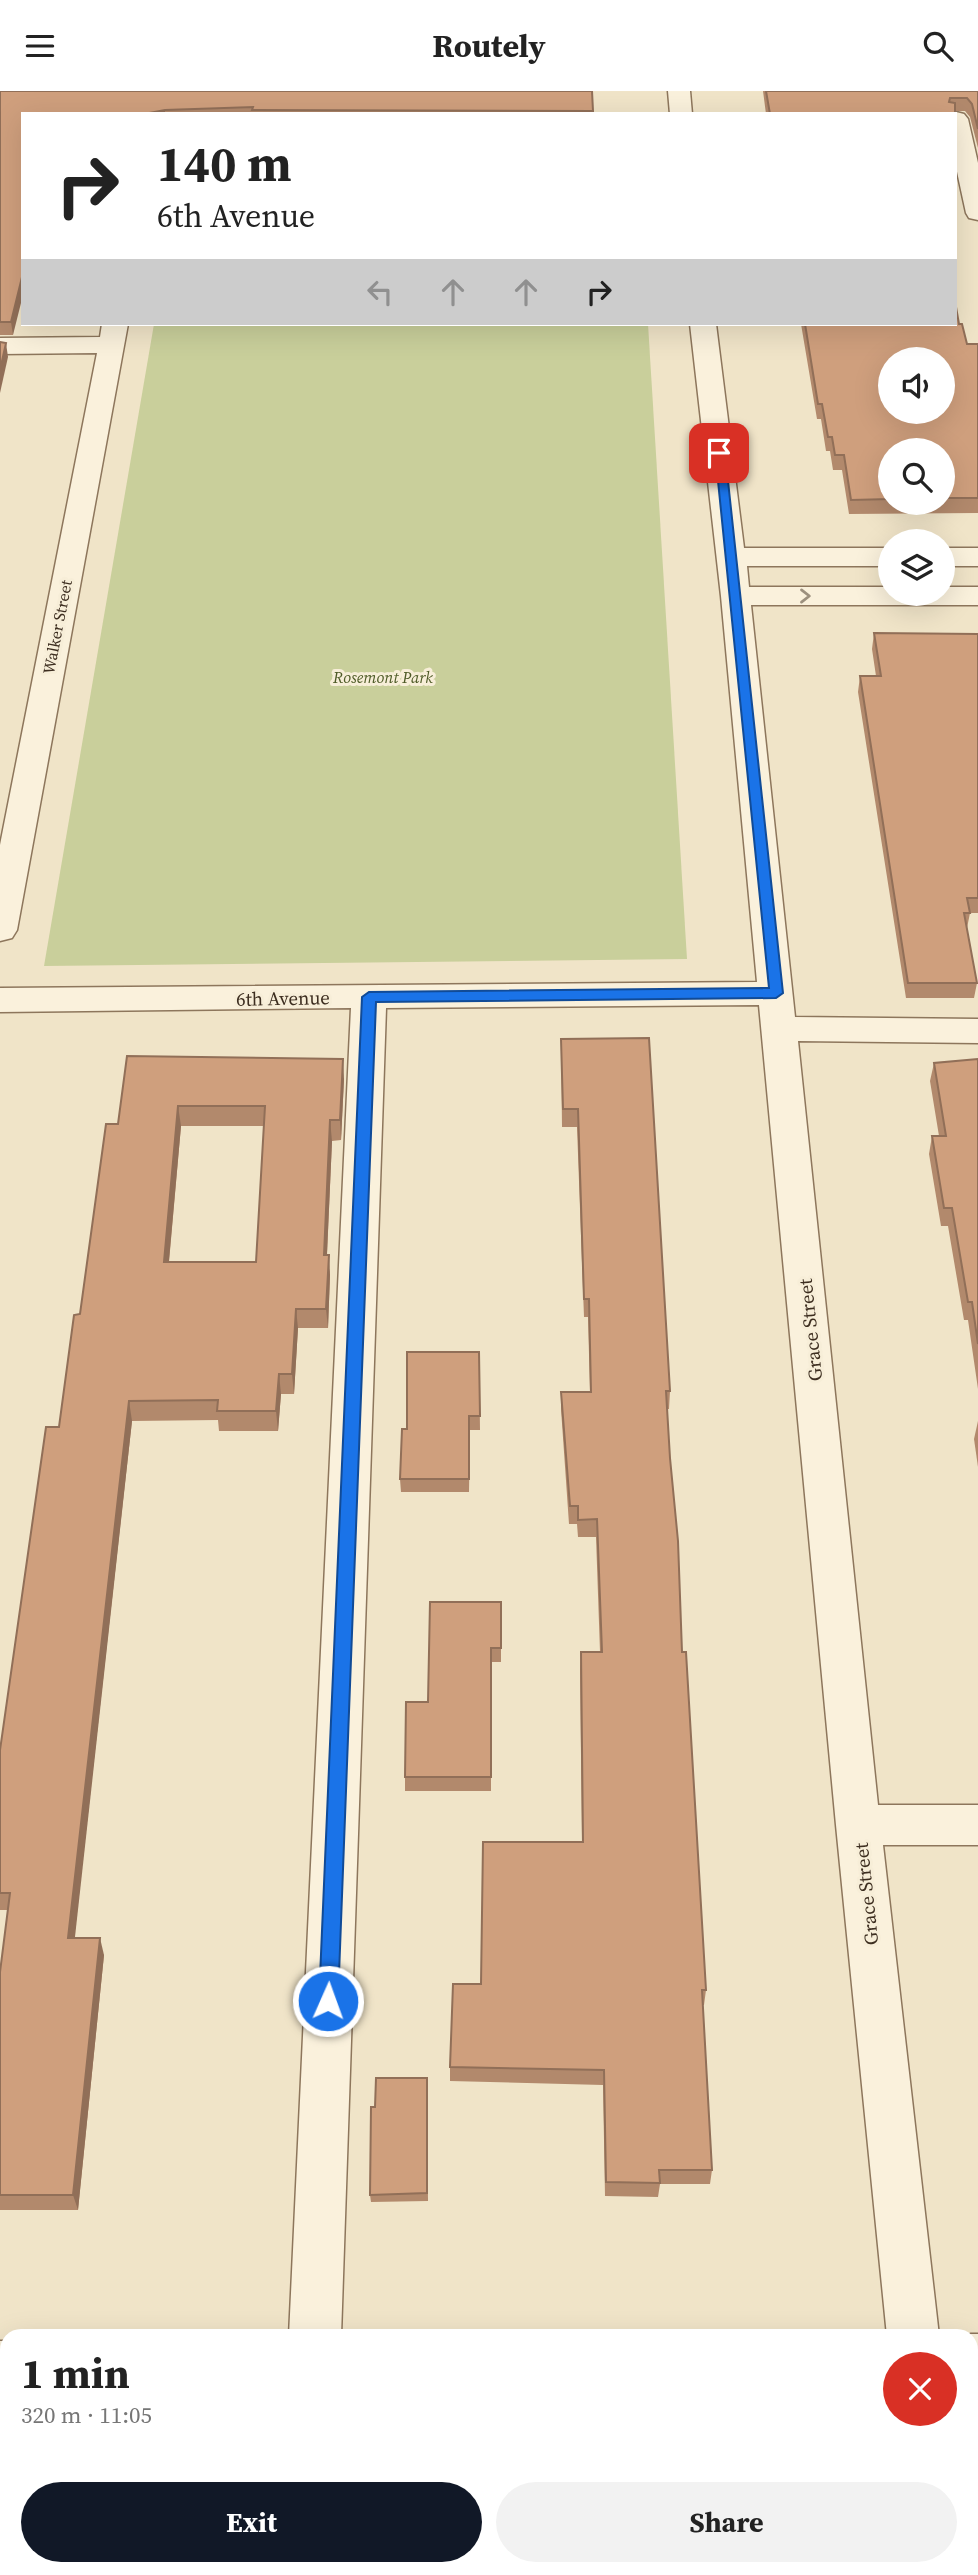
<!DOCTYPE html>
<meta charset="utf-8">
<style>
body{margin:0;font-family:"Source Serif 4",serif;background:#f2f2f2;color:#222;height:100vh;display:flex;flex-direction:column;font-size:26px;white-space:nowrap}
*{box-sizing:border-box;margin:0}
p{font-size:23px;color:#767676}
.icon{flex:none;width:38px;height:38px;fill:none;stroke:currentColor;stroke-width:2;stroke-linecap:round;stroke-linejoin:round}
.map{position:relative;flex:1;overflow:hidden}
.panel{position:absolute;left:0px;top:2238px;width:978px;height:247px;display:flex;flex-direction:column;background:#fff;border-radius:21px 21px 0 0;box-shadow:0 7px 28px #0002}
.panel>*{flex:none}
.guide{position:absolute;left:21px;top:21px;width:936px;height:214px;border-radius:0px;box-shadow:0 7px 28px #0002;background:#fff;color:#222;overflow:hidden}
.controls{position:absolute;left:878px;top:256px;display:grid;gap:14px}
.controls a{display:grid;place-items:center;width:77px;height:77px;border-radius:50%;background:#fff;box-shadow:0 7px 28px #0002;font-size:35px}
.pin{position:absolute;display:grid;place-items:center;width:60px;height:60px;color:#fff;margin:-30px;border-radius:14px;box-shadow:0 4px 10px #0006}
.me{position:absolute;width:77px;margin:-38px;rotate:2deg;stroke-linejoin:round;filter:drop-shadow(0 0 5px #0008)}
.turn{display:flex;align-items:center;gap:24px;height:147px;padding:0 21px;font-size:32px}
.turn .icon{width:91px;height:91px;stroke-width:2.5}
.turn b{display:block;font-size:49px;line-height:60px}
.lanes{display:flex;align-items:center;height:66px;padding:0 21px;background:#0003;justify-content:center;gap:35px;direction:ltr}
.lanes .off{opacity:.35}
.round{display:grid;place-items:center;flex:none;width:74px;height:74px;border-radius:37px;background:#f2f2f2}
.summary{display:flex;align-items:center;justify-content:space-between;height:119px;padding:0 21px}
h1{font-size:42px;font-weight:700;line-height:52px}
.button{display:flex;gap:14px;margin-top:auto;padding:14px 21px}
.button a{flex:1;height:80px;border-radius:42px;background:#111827;color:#fff;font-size:28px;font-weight:700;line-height:80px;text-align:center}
.button a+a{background:#f2f2f2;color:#222}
header{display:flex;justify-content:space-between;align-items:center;height:91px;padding:0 21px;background:#fff;font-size:32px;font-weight:700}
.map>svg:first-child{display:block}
.green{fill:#c9cf9b}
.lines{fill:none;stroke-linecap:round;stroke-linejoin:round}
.minor-casing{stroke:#8d765c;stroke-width:3}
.minor{fill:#faf1dc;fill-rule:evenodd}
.wall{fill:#b2896c;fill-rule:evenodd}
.shaded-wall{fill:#916f58}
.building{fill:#cf9f7d;stroke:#916f58;stroke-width:2;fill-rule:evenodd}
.oneway{stroke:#9c907e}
.route{fill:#1a73e8;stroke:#114b97;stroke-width:2}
.labels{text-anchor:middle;stroke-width:6;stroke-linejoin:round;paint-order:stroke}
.far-street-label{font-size:16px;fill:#3d2e20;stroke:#f7eed8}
.far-park-label{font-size:16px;font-style:italic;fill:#4d5a26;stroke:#f7eed8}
.street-label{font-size:19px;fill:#3d2e20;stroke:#f7eed8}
</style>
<header><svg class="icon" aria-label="menu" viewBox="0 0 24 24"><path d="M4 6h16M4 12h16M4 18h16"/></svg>Routely<svg class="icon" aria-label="search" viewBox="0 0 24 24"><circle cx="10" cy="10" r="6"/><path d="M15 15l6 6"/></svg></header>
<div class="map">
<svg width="978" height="2484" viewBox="0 0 978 2484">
<rect width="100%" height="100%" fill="#f0e4c8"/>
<path class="green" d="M 154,233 L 648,233 L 687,868 L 44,875 Z"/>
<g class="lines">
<g class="minor-casing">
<g id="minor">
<path d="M 668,0 L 690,0 L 692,23 L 670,23 Z"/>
<path d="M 956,21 L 964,23 L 968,28 L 978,72 L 978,129 L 969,127 L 966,122 L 956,76 L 956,23 L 949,23 Z"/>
<path d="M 102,233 L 128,233 L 17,839 L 12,847 L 0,850 L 0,754 L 97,262 L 0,263 L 0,247 L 100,246 Z"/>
<path d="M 690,233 L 716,233 L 744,457 L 891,457 L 891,475 L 747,475 L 749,496 L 891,496 L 891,502 L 943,502 L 943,496 L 978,496 L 978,514 L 751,514 L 795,926 L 978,928 L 978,952 L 798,950 L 878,1714 L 978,1714 L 978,1754 L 883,1754 L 939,2245 L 887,2245 L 836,1734 L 759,914 L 386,917 L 341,2245 L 289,2245 L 351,917 L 0,921 L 0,897 L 757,891 L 721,505 Z"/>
<rect x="943" y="457" width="35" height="18"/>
<path d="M 971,2243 L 978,2243 L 978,2295 L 971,2295 L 971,2245 L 966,2245 Z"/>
<rect x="0" y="2250" width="7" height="52"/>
<path d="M 278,2478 L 332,2478 L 331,2484 L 277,2484 Z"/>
<path d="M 910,2478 L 964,2478 L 965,2484 L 911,2484 Z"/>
</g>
</g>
<use href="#minor" class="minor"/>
</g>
<g class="wall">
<path d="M 0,0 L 592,0 L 593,23 L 23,23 L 13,244 L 0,244 Z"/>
<path d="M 763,0 L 978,0 L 978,57 L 970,26 L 965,20 L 955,20 L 955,23 L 766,23 Z"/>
<path d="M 801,233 L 959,233 L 967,253 L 978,253 L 978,422 L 849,423 L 842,379 L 833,379 L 830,360 L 826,360 L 821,328 L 817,328 ZM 891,359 L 943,359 L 943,411 L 891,411 Z"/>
<path d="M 874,542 L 978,543 L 978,822 L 970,822 L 967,837 L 977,892 L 974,907 L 906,907 L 858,601 L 860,585 L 876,585 L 872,558 Z"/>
<path d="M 561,948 L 670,1300 L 669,1318 L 667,1318 L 682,1561 L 706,1899 L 704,1914 L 703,1914 L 712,2079 L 710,2093 L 660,2093 L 658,2106 L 605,2105 L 603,1994 L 450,1990 L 450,1976 L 481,1893 L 582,1751 L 580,1578 L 581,1561 L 600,1561 L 596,1446 L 578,1446 L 577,1433 L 569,1433 L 561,1318 L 561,1301 L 590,1301 L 588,1226 L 584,1226 L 577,1036 L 562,1036 Z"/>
<path d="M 127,965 L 344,988 L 341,1049 L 332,1050 L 327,1164 L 330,1184 L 328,1237 L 298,1237 L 294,1303 L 281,1303 L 278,1340 L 219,1340 L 218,1329 L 132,1330 L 74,1847 L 104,1864 L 78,2119 L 0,2119 L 0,1881 L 8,1819 L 0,1819 L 0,1659 L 80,1223 L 118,1033 ZM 181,1035 L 264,1035 L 256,1171 L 169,1171 Z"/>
<path d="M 978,968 L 978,1298 L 968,1229 L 964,1229 L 948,1135 L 941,1135 L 929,1063 L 932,1045 L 939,1045 L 930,990 L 934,972 Z"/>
<path d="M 479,1261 L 480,1339 L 470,1339 L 469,1401 L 401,1401 L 400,1388 L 407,1338 Z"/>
<path d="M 978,1330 L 978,1376 L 974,1348 Z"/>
<path d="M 501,1511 L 501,1571 L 491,1571 L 491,1700 L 405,1700 L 405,1686 L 428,1611 Z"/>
<path d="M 427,1987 L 428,2110 L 371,2111 L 370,2104 L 375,2016 Z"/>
</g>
<g class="shaded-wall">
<path d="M 165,19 L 165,23 L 144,23 Z"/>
<path d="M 23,182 L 23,204 L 13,244 L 11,231 Z"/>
<path d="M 6,252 L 8,266 L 0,302 L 0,279 Z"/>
<path d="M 343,968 L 344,988 L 341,1049 L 340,1029 Z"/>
<path d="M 178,1015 L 181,1035 L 167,1191 L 164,1171 Z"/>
<path d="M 330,1029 L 332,1050 L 326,1184 L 324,1164 Z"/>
<path d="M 329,1164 L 330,1184 L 328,1237 L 326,1218 Z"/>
<path d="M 296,1218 L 298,1237 L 294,1303 L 292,1283 Z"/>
<path d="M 279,1283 L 281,1303 L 278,1340 L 276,1320 Z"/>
<path d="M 129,1310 L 132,1330 L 73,1864 L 68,1847 Z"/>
<path d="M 100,1847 L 104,1864 L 78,2119 L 73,2104 Z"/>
<path d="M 141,2478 L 143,2478 L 146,2484 L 140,2484 Z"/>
</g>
<g class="building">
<path d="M 0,0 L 592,0 L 593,20 L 252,19 L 253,16 L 165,19 L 144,23 L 23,23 L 23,182 L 11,231 L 0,231 Z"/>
<path d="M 766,0 L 978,0 L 978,38 L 972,13 L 967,7 L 950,7 L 949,11 L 955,12 L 955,23 L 770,23 Z"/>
<path d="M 956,216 L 959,233 L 962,233 L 967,253 L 978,253 L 978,407 L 943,407 L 943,359 L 891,359 L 891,408 L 851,409 L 844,364 L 835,364 L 832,346 L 828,346 L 822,313 L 818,313 L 805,233 L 956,233 ZM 891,268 L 943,268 L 943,320 L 891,320 Z"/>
<path d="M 0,251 L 6,252 L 0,279 Z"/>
<path d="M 874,542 L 978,543 L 978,807 L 967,807 L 970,822 L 964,822 L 977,892 L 908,892 L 860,585 L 881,585 Z"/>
<path d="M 649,947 L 670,1300 L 666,1300 L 670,1367 L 678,1450 L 682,1561 L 686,1561 L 706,1899 L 702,1899 L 712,2079 L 659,2079 L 660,2092 L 606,2091 L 604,1979 L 450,1976 L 453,1893 L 481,1893 L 483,1751 L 583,1751 L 581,1561 L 602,1561 L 597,1428 L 578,1429 L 578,1415 L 570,1415 L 561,1301 L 591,1301 L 589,1208 L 584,1208 L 578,1018 L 563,1018 L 561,948 Z"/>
<path d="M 127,965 L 343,968 L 340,1029 L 330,1029 L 324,1164 L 329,1164 L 326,1218 L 296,1218 L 292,1283 L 279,1283 L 276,1320 L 217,1320 L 218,1309 L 129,1310 L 68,1847 L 100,1847 L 73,2104 L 0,2104 L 0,1881 L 10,1802 L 0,1802 L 0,1659 L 46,1336 L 59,1336 L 74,1224 L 80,1223 L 106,1033 L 118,1033 ZM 178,1015 L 265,1015 L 256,1171 L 164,1171 Z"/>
<path d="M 978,968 L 978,1253 L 972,1211 L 968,1211 L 952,1117 L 944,1117 L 932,1045 L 946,1045 L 934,972 Z"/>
<path d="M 407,1261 L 479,1261 L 480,1325 L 469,1325 L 469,1388 L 400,1388 L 402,1338 L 407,1338 Z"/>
<path d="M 430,1511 L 501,1511 L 501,1557 L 491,1557 L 491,1686 L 405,1686 L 406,1611 L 428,1611 Z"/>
<path d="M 376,1987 L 427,1987 L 427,2102 L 370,2104 L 371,2016 L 375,2016 Z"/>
<path d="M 0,2472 L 7,2472 L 7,2478 L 141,2478 L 140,2484 L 0,2484 Z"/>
<path d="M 434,2478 L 743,2478 L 744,2484 L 434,2484 Z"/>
</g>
<defs><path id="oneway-chevron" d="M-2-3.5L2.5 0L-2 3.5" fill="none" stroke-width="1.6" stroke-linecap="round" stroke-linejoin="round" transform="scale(1.75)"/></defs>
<use class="oneway" href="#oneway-chevron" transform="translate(805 505)"/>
<path class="route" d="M 715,360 L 725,362 L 783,902 L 776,907 L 376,911 L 338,1910 L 335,1917 L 328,1920 L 321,1917 L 319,1910 L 362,906 L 369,901 L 769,897 Z"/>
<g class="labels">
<g class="far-street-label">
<text transform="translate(57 536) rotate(-79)" y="6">Walker Street</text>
</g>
<g class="far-park-label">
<text x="383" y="592">Rosemont Park</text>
</g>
<g class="street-label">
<text transform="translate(283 907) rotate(-1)" y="7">6th Avenue</text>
<text transform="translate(810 1239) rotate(-96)" y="7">Grace Street</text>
<text transform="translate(866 1803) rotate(-96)" y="7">Grace Street</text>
</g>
</g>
</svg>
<div class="controls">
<a><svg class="icon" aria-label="sound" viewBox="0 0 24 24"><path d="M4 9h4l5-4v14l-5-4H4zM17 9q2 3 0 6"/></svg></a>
<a><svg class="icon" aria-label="search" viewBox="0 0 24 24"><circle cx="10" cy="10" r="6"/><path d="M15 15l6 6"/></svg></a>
<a><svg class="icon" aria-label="layers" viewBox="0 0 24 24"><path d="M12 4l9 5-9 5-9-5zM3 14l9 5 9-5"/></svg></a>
</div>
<div class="pin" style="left:719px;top:362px;background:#d93025"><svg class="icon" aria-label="arrive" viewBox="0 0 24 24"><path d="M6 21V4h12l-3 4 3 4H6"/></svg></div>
<svg class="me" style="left:328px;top:1910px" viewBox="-20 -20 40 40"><circle r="17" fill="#1a73e8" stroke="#fff" stroke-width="3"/><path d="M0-11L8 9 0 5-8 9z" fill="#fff"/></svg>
<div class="guide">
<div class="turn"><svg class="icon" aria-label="right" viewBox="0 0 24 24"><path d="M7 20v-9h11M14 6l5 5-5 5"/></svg><div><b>140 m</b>6th Avenue</div></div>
<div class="lanes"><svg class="icon off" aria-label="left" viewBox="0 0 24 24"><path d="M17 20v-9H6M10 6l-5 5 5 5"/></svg><svg class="icon off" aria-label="ahead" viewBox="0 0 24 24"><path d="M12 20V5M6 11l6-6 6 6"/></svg><svg class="icon off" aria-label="ahead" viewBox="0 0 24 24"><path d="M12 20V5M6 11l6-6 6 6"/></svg><svg class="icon" aria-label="right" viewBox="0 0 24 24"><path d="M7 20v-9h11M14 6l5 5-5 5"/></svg></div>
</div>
<section class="panel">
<div class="summary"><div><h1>1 min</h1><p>320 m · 11:05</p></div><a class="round" style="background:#d93025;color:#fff"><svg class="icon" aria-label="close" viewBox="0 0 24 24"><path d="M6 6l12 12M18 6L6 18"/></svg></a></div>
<div class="button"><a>Exit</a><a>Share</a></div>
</section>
</div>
